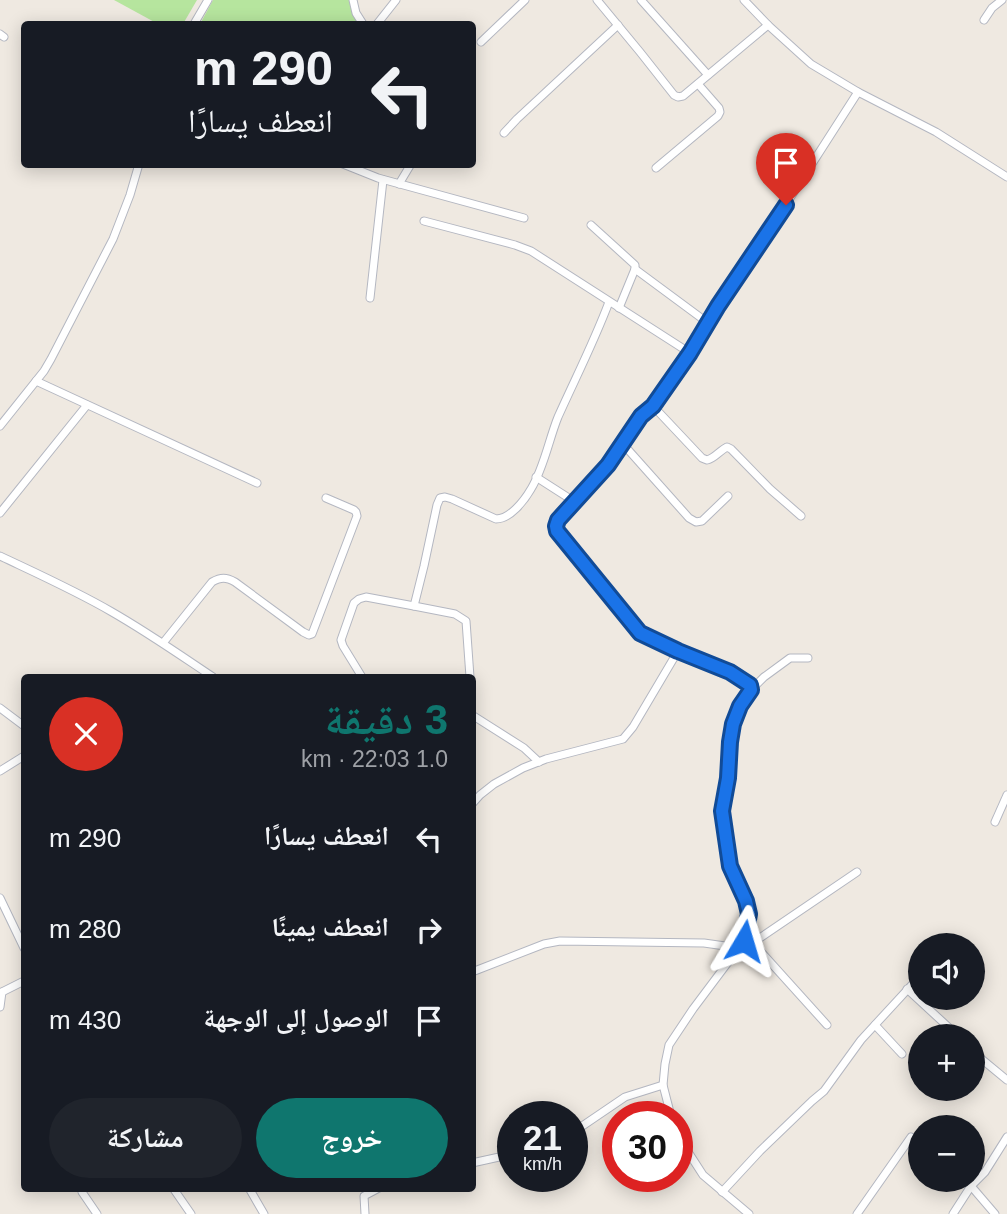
<!DOCTYPE html>
<html lang="ar">
<meta charset="utf-8">
<style>
body{margin:0;font-family:Helvetica,"Noto Naskh Arabic",sans-serif;background:#20242c;color:#f1f3f6;direction:rtl;height:100vh;display:flex;flex-direction:column;font-size:26px;white-space:nowrap}
*{box-sizing:border-box;margin:0}
p{font-size:23px;color:#9ea1a6}
.icon{flex:none;width:38px;height:38px;fill:none;stroke:currentColor;stroke-width:2;stroke-linecap:round;stroke-linejoin:round}
.map{position:relative;flex:1;overflow:hidden;direction:ltr}
.details{position:absolute;left:21px;top:674px;width:455px;height:518px;display:flex;flex-direction:column;background:#171b24;border-radius:7px;box-shadow:0 4px 18px #0003;direction:rtl}
.details>*{flex:none}
.top-card{position:absolute;left:21px;top:21px;width:455px;height:147px;border-radius:7px;box-shadow:0 4px 18px #0003;direction:rtl;background:#171b24;color:#f1f3f6;overflow:hidden}
.fabs{position:absolute;left:908px;top:933px;display:grid;gap:14px}
.fabs a{display:grid;place-items:center;width:77px;height:77px;border-radius:50%;background:#171b24;box-shadow:0 4px 18px #0003;font-size:35px}
.speed{position:absolute;left:497px;top:1101px;display:flex;gap:14px;font-size:35px;font-weight:700;text-align:center}
.speed>*{display:grid;place-content:center;width:91px;height:91px;border-radius:50%;background:#171b24;box-shadow:0 4px 18px #0003;line-height:1}
.speed small{font-size:18px;font-weight:400}
.speed .limit{border:10px solid #d22;background:#fff;color:#111}
.pin{position:absolute;display:grid;place-items:center;width:60px;height:60px;color:#fff;margin:-72px -30px;border-radius:50% 50% 50% 0;rotate:-45deg;box-shadow:0 0 7px #0007}
.pin .icon{rotate:45deg}
.me{position:absolute;width:77px;margin:-38px;rotate:7deg;stroke-linejoin:round;filter:drop-shadow(0 0 5px #0008)}
.turn{display:flex;align-items:center;gap:24px;height:147px;padding:0 28px;font-size:32px}
.turn .icon{width:91px;height:91px;stroke-width:2.5}
.turn b{display:block;font-size:49px;line-height:60px}
.round{display:grid;place-items:center;flex:none;width:74px;height:74px;border-radius:37px;background:#20242c}
.summary{display:flex;align-items:center;justify-content:space-between;height:119px;padding:0 28px}
h1{font-size:42px;font-weight:800;line-height:52px;color:#0f766e}
.primary-button{display:flex;gap:14px;margin-top:auto;padding:14px 28px}
.primary-button a{flex:1;height:80px;border-radius:42px;background:#0f766e;color:#fff;font-size:28px;font-weight:800;line-height:80px;text-align:center}
.primary-button a+a{background:#20242c;color:#f1f3f6}
ul{padding:0;list-style:none}
li{display:flex;align-items:center;gap:21px;height:91px;padding:0 28px}
li div{flex:1}
li b{display:block;font-size:26px}
li em{font-style:normal}
.map>svg:first-child{display:block}
.green{fill:#b6e59e}
.lines{fill:none;stroke-linecap:round;stroke-linejoin:round}
.street-casing{stroke:#b4b7c1;stroke-width:9}
.street{stroke:#fff;stroke-width:7}
.route-casing{stroke:#114b97;stroke-width:18}
.route{stroke:#1a73e8;stroke-width:12}
</style>
<div class="map">
<svg width="1007" height="1214" viewBox="0 0 1007 1214">
<rect width="100%" height="100%" fill="#efe9e1"/>
<g class="green">
<path d="M 114,0 L 197,0 L 183,24 L 158,24 Z"/>
<path d="M 213,0 L 350,0 L 350,6 L 359,24 L 200,24 Z"/>
</g>
<g class="lines">
<g class="street-casing">
<g id="street">
<path d="M 353,0 L 356,13 L 363,24"/>
<path d="M 597,0 L 640,52 L 674,95 L 678,97 L 683,96 L 768,25 L 811,64 L 858,92"/>
<path d="M 641,0 L 708,75"/>
<path d="M 744,0 L 768,25"/>
<path d="M 984,20 L 992,8 L 1002,0"/>
<path d="M 194,24 L 208,0"/>
<path d="M 377,24 L 396,0"/>
<path d="M 0,34 L 4,37"/>
<path d="M 481,42 L 525,0"/>
<path d="M 504,133 L 517,119 L 618,25"/>
<path d="M 343,164 L 378,178 L 524,218"/>
<path d="M 656,168 L 718,116 L 720,112 L 719,108 L 698,84"/>
<path d="M 399,184 L 411,164"/>
<path d="M 424,221 L 515,245 L 531,251 L 690,353"/>
<path d="M 591,225 L 635,265 L 635,269"/>
<path d="M 370,298 L 383,180"/>
<path d="M 619,308 L 635,269 L 708,323"/>
<path d="M 36,381 L 257,483"/>
<path d="M 653,406 L 702,458 L 707,460 C 715,458 719,451 727,447 L 731,449 L 770,489 L 801,516"/>
<path d="M 0,426 L 44,371 L 51,359 L 113,239 L 130,195 L 139,164"/>
<path d="M 623,444 L 689,518 L 696,522 L 702,521 L 728,496"/>
<path d="M 536,477 L 575,502"/>
<path d="M 0,513 L 87,405"/>
<path d="M 0,556 C 38,574 76,591 112,612 C 147,632 180,655 213,677"/>
<path d="M 414,606 L 455,614 L 466,621 L 470,677"/>
<path d="M 163,643 L 212,582 C 221,577 226,577 235,582 L 303,632 L 309,635 L 312,634 L 357,516 L 356,512 L 354,510 L 326,498"/>
<path d="M 362,677 L 343,646 L 341,640 L 354,603 L 359,599 L 366,597 L 414,606 L 424,566 L 437,505 L 440,498 L 445,497 L 452,499 L 496,519 C 510,519 524,501 531,489 C 544,468 549,439 558,417 C 575,379 594,342 609,302"/>
<path d="M 751,690 L 764,677 L 790,658 L 808,658"/>
<path d="M 0,708 L 24,726"/>
<path d="M 472,715 L 524,748 L 539,762"/>
<path d="M 0,771 L 24,756"/>
<path d="M 472,804 L 480,795 L 494,784 L 523,768 L 546,759 L 623,739 L 633,727 L 678,651"/>
<path d="M 995,822 L 1007,795"/>
<path d="M 0,898 L 24,948"/>
<path d="M 753,943 L 827,1025"/>
<path d="M 952,945 L 953,943"/>
<path d="M 472,972 L 544,944 L 560,941 L 704,943 L 739,948 L 748,946 L 857,872"/>
<path d="M 907,989 L 958,1036"/>
<path d="M 0,993 L 24,981"/>
<path d="M 0,1007 L 2,992"/>
<path d="M 875,1025 L 902,1054"/>
<path d="M 973,1052 L 1007,1080"/>
<path d="M 671,1116 L 663,1085 L 665,1064 L 669,1045 L 693,1009 L 744,941 L 749,914 L 746,901 L 730,866 L 722,811 L 728,778 L 730,742 L 733,724 L 740,706 L 751,690 L 750,685 L 746,682 L 730,672 L 707,661 L 678,651 L 640,633 L 557,532 L 556,526 L 558,520 L 608,465 L 641,417 L 653,406 L 690,353 L 718,306 L 772,226 L 858,92 L 936,132 L 1007,177"/>
<path d="M 677,1132 L 683,1144 L 703,1175 L 749,1214"/>
<path d="M 572,1133 L 625,1097 L 663,1085"/>
<path d="M 472,1163 L 513,1154"/>
<path d="M 971,1186 L 995,1214"/>
<path d="M 173,1188 L 191,1214"/>
<path d="M 249,1188 L 264,1214"/>
<path d="M 82,1192 L 97,1214"/>
<path d="M 722,1192 L 760,1151 L 812,1101 L 824,1091 L 861,1040 L 920,976"/>
<path d="M 365,1214 L 364,1196 L 379,1188"/>
<path d="M 857,1214 L 911,1137"/>
<path d="M 953,1214 L 971,1186 L 985,1172 L 1007,1137"/>
</g>
</g>
<use href="#street" class="street"/>
</g>
<g class="lines">
<g class="route-casing">
<path id="route" d="M 744,941 L 749,914 L 746,901 L 730,866 L 722,811 L 728,778 L 730,742 L 733,724 L 740,706 L 751,690 L 750,685 L 730,672 L 678,651 L 640,633 L 557,531 L 556,526 L 558,520 L 608,465 L 641,416 L 653,406 L 690,353 L 718,306 L 786,205"/>
</g>
<use href="#route" class="route"/>
</g>
</svg>
<div class="fabs">
<a><svg class="icon" aria-label="sound" viewBox="0 0 24 24"><path d="M4 9h4l5-4v14l-5-4H4zM17 9q2 3 0 6"/></svg></a>
<a>+</a>
<a>−</a>
</div>
<div class="speed"><div>21<small>km/h</small></div><div class="limit">30</div></div>
<div class="pin" style="left:786px;top:205px;background:#d93025"><svg class="icon" aria-label="arrive" viewBox="0 0 24 24"><path d="M6 21V4h12l-3 4 3 4H6"/></svg></div>
<svg class="me" style="left:744px;top:941px" viewBox="-20 -20 40 40"><path d="M0-17L14 15 0 8-14 15z" fill="#1a73e8" stroke="#fff" stroke-width="4"/></svg>
<div class="top-card">
<div class="turn"><svg class="icon" aria-label="left" viewBox="0 0 24 24"><path d="M17 20v-9H6M10 6l-5 5 5 5"/></svg><div><b>290 m</b>انعطف يسارًا</div></div>
</div>
<section class="details">
<div class="summary"><div><h1>3 دقيقة</h1><p>1.0 km · 22:03</p></div><a class="round" style="background:#d93025;color:#fff"><svg class="icon" aria-label="close" viewBox="0 0 24 24"><path d="M6 6l12 12M18 6L6 18"/></svg></a></div>
<ul>
<li><svg class="icon" aria-label="left" viewBox="0 0 24 24"><path d="M17 20v-9H6M10 6l-5 5 5 5"/></svg><div><b>انعطف يسارًا</b></div><em>290 m</em></li>
<li><svg class="icon" aria-label="right" viewBox="0 0 24 24"><path d="M7 20v-9h11M14 6l5 5-5 5"/></svg><div><b>انعطف يمينًا</b></div><em>280 m</em></li>
<li><svg class="icon" aria-label="arrive" viewBox="0 0 24 24"><path d="M6 21V4h12l-3 4 3 4H6"/></svg><div><b>الوصول إلى الوجهة</b></div><em>430 m</em></li>
</ul>
<div class="primary-button"><a>خروج</a><a>مشاركة</a></div>
</section>
</div>
